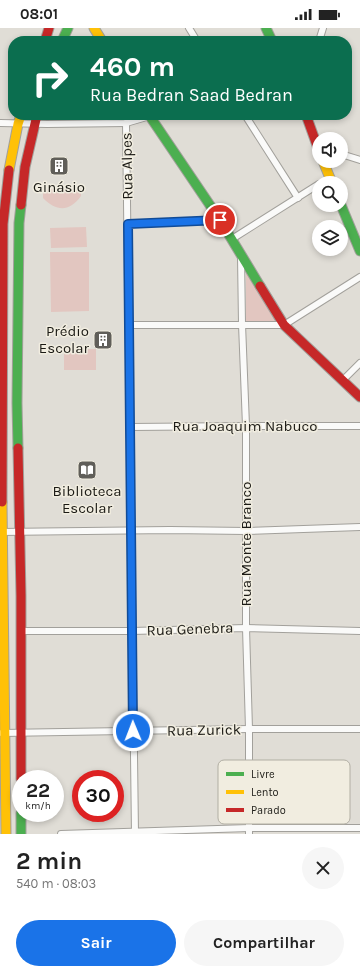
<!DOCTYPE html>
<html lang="pt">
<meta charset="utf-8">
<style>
body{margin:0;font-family:Karla,sans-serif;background:#f6f6f6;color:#222;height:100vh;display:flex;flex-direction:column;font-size:15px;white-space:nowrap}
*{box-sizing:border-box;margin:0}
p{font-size:13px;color:#767676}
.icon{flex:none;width:22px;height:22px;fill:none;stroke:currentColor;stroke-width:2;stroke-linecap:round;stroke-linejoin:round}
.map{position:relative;height:806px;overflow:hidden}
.sheet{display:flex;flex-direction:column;background:#fff;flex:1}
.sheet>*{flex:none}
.hud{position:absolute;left:8px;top:8px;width:344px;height:84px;border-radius:16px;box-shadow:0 2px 6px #0003;background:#0b6e4f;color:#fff;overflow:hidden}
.tools{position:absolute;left:312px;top:104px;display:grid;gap:8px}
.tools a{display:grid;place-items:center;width:36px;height:36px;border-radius:50%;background:#fff;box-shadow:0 2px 6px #0003;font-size:20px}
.speed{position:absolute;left:12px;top:742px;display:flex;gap:8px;font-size:20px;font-weight:700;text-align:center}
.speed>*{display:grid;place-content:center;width:52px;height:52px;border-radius:50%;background:#fff;box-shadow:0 2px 6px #0003;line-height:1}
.speed small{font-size:10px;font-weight:400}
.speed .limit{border:6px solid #d22;background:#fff;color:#111}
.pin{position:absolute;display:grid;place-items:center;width:34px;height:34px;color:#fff;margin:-17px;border:2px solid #fff;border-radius:50%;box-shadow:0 1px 4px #0007}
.me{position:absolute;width:44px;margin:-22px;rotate:359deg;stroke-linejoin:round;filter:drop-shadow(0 0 3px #0008)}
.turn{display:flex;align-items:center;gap:14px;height:84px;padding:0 16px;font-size:18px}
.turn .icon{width:52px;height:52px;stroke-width:2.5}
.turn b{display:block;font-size:28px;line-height:34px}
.round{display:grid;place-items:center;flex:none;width:42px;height:42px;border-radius:21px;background:#f6f6f6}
.overview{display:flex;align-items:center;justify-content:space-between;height:68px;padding:0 16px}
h1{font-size:24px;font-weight:700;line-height:30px}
.primary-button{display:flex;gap:8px;margin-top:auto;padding:8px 16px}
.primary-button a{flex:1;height:46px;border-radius:24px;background:#1a73e8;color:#fff;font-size:16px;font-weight:700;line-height:46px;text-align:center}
.primary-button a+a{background:#f6f6f6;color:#222}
.status{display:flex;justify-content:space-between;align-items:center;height:28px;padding:0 20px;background:#fff;direction:ltr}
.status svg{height:11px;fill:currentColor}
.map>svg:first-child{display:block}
.green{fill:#e2c6c0}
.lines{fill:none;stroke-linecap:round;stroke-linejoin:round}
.street-casing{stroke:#a2a09b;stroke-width:8}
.fast-casing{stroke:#a2a09b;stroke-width:11}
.slow-casing{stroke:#a2a09b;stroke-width:11}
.jam-casing{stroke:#a2a09b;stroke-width:11}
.street{stroke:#fafaf9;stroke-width:6}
.fast{stroke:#4caf50;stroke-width:9}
.slow{stroke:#ffc107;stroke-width:9}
.jam{stroke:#c62828;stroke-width:9}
.route-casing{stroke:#114b97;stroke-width:10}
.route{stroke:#1a73e8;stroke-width:7}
.labels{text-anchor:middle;stroke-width:3;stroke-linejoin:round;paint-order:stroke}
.street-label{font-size:15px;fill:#1b1a15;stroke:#f1ede0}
.poi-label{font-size:15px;fill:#1b1a15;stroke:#f1ede0}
.key{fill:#f1ede0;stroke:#b1aea3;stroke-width:1}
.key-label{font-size:11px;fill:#1b1a15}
</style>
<div class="status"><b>08:01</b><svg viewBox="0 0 49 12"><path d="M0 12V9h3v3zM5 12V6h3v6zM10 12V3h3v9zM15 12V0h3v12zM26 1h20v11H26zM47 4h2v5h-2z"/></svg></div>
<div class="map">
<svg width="360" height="806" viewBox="0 0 360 806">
<rect width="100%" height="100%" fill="#e0ddd6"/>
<g class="green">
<path d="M 43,161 L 81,161 L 81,168 C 69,184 57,184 43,170 Z"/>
<path d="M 86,199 L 87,219 L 51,220 L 50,200 Z"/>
<path d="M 50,224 L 89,224 L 89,283 L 51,284 Z"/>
<path d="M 246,243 L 277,293 L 246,293 Z"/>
<path d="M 96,321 L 96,342 L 64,342 L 64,322 Z"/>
</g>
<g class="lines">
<g class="street-casing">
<g id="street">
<path d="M 189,0 L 197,13"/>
<path d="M 319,13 L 323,0"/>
<path d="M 245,87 L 298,170"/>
<path d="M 0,95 L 47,96 L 126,95 L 150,88 L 152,87"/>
<path d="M 126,95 L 135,806"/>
<path d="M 341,126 L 360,132"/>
<path d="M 128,196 L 220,192"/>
<path d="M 232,211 L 319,156"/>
<path d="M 241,228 L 242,296 L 246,398 L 246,600 L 249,701 L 249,806"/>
<path d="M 129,297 L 284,297 L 360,249"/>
<path d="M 343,352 L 360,335"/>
<path d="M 130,399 L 246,398 L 360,398"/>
<path d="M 0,504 L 170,502 L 246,503 L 360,499"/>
<path d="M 21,603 L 132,603 L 246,600 L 360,603"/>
<path d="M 2,705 L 249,701 L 360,701"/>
<path d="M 61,806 L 249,800 L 360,800"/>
</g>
</g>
<g class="fast-casing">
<g id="fast">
<path d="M 266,0 L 272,13"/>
<path d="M 62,13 L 68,0"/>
<path d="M 149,87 L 220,192 L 260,258"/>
<path d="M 341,177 L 360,223"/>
<path d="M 18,420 L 17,375 L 19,195 L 21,177"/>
<path d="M 21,785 L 21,806"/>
</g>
</g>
<g class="slow-casing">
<g id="slow">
<path d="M 94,0 L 102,13"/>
<path d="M 323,133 L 332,155"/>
<path d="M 9,142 L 18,96 L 21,87"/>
<path d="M 2,474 L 6,806"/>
</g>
</g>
<g class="jam-casing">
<g id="jam">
<path d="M 45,13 L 49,0"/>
<path d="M 306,87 L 319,123"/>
<path d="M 21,177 L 25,139 L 37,87"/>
<path d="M 260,258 L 284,297 L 360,369"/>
<path d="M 18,420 L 21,568 L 21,751"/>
<path d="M 2,474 L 3,196 L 9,142"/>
</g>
</g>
<use href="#street" class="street"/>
<use href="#fast" class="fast"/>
<use href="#slow" class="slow"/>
<use href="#jam" class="jam"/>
</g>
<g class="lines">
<g class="route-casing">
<path id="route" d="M 133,703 L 128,196 L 220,192"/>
</g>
<use href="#route" class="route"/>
</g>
<defs>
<g id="building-square" transform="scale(1)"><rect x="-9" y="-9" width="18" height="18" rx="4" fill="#605e59" stroke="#f1ede0"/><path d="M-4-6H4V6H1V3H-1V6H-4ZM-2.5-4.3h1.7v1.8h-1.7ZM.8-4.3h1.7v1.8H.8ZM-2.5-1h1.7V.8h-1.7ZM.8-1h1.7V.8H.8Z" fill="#fff"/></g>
<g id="library-square" transform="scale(1)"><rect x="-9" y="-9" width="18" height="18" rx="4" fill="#605e59" stroke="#f1ede0"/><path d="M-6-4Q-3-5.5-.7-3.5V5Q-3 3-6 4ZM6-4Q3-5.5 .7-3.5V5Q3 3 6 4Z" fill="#fff"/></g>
</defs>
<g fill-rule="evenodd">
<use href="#building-square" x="59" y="138"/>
<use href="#building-square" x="103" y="312"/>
<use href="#library-square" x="87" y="442"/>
</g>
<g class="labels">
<g class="street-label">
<text transform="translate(127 138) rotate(-91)" y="5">Rua Alpes</text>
<text x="245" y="403">Rua Joaquim Nabuco</text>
<text transform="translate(246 516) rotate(-90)" y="5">Rua Monte Branco</text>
<text transform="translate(190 601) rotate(-2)" y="5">Rua Genebra</text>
<text transform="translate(204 702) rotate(-1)" y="5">Rua Zurick</text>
</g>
<g class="poi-label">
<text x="59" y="164">Ginásio</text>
<text x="89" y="308" text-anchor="end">Prédio<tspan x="89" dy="17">Escolar</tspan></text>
<text x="87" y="468">Biblioteca<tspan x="87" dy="17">Escolar</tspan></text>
</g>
</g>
<rect x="218" y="732" width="132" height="64" rx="6" class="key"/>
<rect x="226" y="744" width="18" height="4" fill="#4caf50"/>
<rect x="226" y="762" width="18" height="4" fill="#ffc107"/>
<rect x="226" y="780" width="18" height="4" fill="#c62828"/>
<g class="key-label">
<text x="251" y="750">Livre</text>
<text x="251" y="768">Lento</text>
<text x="251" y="786">Parado</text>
</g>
</svg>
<div class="tools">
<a><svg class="icon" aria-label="sound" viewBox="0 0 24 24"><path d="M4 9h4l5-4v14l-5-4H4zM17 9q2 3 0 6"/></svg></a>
<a><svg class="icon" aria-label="search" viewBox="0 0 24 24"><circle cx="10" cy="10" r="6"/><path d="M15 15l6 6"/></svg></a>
<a><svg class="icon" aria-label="layers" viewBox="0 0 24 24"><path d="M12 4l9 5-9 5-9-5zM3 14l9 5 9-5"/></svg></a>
</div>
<div class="speed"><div>22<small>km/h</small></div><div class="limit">30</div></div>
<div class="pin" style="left:220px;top:192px;background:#d93025"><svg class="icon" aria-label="arrive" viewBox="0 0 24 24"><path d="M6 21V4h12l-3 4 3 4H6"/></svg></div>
<svg class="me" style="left:133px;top:703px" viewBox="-20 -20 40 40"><circle r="17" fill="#1a73e8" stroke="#fff" stroke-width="3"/><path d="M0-11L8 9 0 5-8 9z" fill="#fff"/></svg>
<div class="hud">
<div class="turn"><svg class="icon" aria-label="right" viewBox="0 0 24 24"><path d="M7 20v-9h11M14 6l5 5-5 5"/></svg><div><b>460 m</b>Rua Bedran Saad Bedran</div></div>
</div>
</div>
<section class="sheet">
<div class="overview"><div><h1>2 min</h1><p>540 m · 08:03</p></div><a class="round"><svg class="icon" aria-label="close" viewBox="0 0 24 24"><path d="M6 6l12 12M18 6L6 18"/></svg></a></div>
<div class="primary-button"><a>Sair</a><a>Compartilhar</a></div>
</section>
